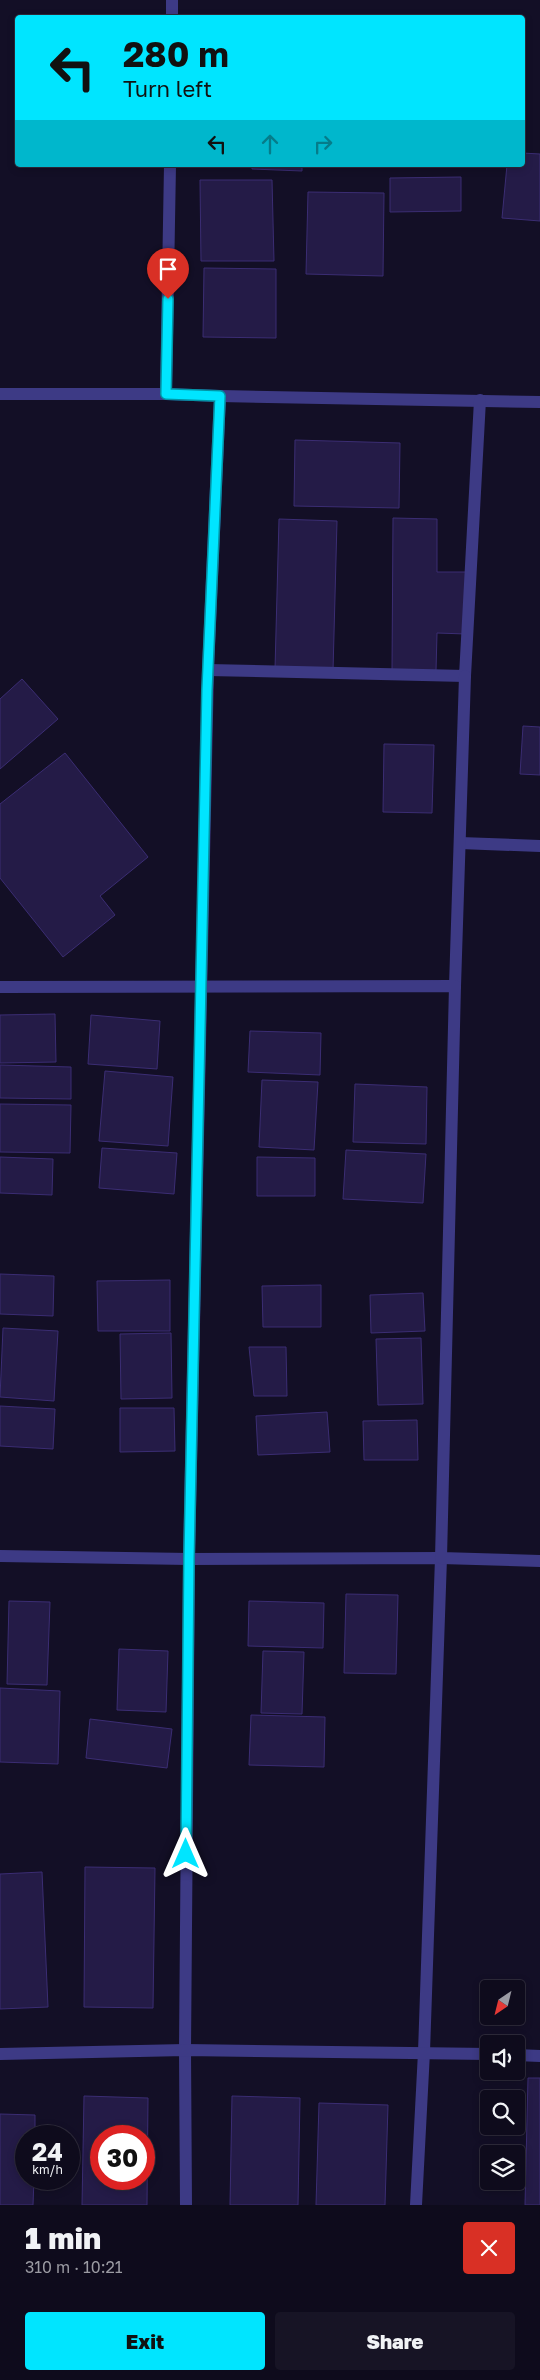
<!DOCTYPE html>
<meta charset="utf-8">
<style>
body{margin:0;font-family:"Golos Text",sans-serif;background:#171425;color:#f1f3f6;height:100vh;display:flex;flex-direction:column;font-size:19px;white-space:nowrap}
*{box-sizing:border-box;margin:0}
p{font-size:16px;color:#9b9ba3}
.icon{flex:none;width:28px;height:28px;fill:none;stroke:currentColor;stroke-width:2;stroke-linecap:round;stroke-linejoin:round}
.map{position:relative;height:2205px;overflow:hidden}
.drawer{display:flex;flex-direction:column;background:#0e0b1c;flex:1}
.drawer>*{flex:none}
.hud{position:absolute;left:15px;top:15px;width:510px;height:152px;border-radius:5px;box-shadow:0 2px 8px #0003,0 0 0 1px #2e2b3b;background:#00e5ff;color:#111;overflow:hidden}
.needle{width:32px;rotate:215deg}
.tools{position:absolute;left:480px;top:1980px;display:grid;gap:10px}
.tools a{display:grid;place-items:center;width:45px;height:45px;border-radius:5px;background:#0e0b1c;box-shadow:0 2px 8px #0003,0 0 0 1px #2e2b3b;font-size:25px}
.speed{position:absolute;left:15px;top:2125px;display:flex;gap:10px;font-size:25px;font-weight:700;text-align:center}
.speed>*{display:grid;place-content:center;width:65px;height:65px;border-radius:50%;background:#0e0b1c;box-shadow:0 2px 8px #0003,0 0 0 1px #2e2b3b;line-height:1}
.speed small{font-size:12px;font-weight:400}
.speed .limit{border:8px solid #d22;background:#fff;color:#111}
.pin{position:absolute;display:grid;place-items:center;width:42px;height:42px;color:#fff;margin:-51px -21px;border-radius:50% 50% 50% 0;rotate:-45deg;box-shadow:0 0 5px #0007}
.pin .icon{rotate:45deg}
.me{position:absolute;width:55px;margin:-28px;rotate:0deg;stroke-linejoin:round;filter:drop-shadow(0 0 4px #0008)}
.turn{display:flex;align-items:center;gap:18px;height:105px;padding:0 25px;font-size:22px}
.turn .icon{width:65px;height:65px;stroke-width:2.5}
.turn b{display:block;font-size:35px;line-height:42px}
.lanes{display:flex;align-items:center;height:48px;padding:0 25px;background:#0003;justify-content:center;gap:25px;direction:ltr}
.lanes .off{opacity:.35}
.round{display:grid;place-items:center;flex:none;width:52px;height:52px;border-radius:5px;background:#171425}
.head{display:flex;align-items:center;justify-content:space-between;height:85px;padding:0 25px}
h1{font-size:30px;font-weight:800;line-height:38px}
.button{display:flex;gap:10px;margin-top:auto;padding:10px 25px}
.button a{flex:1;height:58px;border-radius:5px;background:#00e5ff;color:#111;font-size:20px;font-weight:800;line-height:58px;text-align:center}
.button a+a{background:#171425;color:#f1f3f6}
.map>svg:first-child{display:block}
.building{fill:#241b47;stroke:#3b2d73;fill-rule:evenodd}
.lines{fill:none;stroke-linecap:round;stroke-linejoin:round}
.street{stroke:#3d3a85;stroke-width:12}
.route-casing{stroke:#0095a6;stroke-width:12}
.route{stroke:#00e5ff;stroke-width:9}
</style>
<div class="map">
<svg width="540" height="2205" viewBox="0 0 540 2205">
<rect width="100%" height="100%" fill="#130f26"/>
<g class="building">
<path d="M 522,153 L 540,154 L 540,221 L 502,218 L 507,165 L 522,165 Z"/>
<path d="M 252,165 L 302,165 L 302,171 L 252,169 Z"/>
<path d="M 461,177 L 461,211 L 390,212 L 390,178 Z"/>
<path d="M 200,180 L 272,180 L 274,261 L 201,261 Z"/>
<path d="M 308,192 L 384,193 L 383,276 L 306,274 Z"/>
<path d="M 204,268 L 276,269 L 276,338 L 203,337 Z"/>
<path d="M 295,440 L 400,443 L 399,508 L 294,506 Z"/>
<path d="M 393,518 L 437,519 L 437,572 L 466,572 L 466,634 L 437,633 L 436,671 L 392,671 Z"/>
<path d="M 279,519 L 337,521 L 333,671 L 275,669 Z"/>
<path d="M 22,679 L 58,719 L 0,769 L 0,699 Z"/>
<path d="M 523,726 L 540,727 L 540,775 L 520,774 Z"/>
<path d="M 384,744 L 434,745 L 432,813 L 383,812 Z"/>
<path d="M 65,753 L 148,857 L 100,896 L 115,915 L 63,957 L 0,878 L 0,804 Z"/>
<path d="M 55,1014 L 56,1062 L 0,1063 L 0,1015 Z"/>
<path d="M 91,1015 L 160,1021 L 157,1069 L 88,1064 Z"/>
<path d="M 250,1031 L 321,1033 L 320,1075 L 248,1072 Z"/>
<path d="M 0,1065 L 71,1067 L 71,1099 L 0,1098 Z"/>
<path d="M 105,1071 L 173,1077 L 168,1146 L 99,1141 Z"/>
<path d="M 262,1080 L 318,1082 L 314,1150 L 259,1147 Z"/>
<path d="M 355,1084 L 427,1087 L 426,1144 L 353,1142 Z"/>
<path d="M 0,1104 L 71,1105 L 70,1153 L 0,1152 Z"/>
<path d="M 102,1148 L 177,1153 L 174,1194 L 99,1188 Z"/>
<path d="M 346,1150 L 426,1154 L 423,1203 L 343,1199 Z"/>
<path d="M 0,1157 L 53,1159 L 52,1195 L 0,1193 Z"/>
<path d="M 257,1157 L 315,1158 L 315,1196 L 257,1196 Z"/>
<path d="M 0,1274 L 54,1276 L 53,1316 L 0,1314 Z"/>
<path d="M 170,1280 L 170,1331 L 98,1331 L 97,1281 Z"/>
<path d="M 321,1285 L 321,1327 L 263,1327 L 262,1286 Z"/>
<path d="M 423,1293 L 425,1331 L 371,1333 L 370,1295 Z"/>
<path d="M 3,1328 L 58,1331 L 54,1401 L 0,1397 Z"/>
<path d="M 171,1333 L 172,1398 L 121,1399 L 120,1334 Z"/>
<path d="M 421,1338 L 423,1404 L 378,1405 L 376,1339 Z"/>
<path d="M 249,1347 L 286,1347 L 287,1396 L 254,1396 Z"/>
<path d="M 0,1406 L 55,1409 L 53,1449 L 0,1446 Z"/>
<path d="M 120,1408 L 174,1408 L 175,1451 L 120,1452 Z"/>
<path d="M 327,1412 L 330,1452 L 258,1455 L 256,1416 Z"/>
<path d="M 417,1420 L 418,1460 L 364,1460 L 363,1421 Z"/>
<path d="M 346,1594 L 398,1595 L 396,1674 L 344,1673 Z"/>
<path d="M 9,1601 L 50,1602 L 47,1685 L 7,1684 Z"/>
<path d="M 249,1601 L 324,1603 L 323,1648 L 248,1646 Z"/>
<path d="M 119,1649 L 168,1651 L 166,1712 L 117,1710 Z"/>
<path d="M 263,1651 L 304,1652 L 302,1714 L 261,1713 Z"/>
<path d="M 0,1688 L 60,1691 L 58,1764 L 0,1762 Z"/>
<path d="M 251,1715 L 325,1717 L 324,1767 L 249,1765 Z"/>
<path d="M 90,1719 L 172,1729 L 167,1768 L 86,1758 Z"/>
<path d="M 85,1867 L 155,1868 L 153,2008 L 84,2007 Z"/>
<path d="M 42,1872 L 48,2007 L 0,2009 L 0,1874 Z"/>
<path d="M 528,2078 L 540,2078 L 540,2205 L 525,2205 Z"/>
<path d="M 84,2096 L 148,2098 L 147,2205 L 82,2205 ZM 101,2136 L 144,2136 L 144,2179 L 101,2179 Z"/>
<path d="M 232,2096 L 300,2098 L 298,2205 L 230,2205 Z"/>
<path d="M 319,2103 L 388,2105 L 385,2205 L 316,2205 Z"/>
<path d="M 0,2114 L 35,2115 L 35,2136 L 26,2136 L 26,2179 L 34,2179 L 33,2205 L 0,2205 Z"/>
</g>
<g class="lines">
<g class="street">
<path d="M 172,18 L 172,0"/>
<path d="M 0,394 L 166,394 L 220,396 L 208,670 L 189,1559 L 441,1558 L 424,2052 L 416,2205"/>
<path d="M 166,394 L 170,165"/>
<path d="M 220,396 L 540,402"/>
<path d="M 208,670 L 465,676 L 480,400"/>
<path d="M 460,843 L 540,846"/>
<path d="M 455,986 L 465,676"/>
<path d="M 0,987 L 455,986 L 441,1558 L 540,1561"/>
<path d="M 0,1556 L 189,1559 L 185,2050 L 186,2205"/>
<path d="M 0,2054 L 185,2050 L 489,2054"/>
<path d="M 516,2055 L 540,2056"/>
</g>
</g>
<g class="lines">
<g class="route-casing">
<path id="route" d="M 168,299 L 166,394 L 220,396 L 207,690 L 189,1559 L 186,1854"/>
</g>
<use href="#route" class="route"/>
</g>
</svg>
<div class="tools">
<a><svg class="needle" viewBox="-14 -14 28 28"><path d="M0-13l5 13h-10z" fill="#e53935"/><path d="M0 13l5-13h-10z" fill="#9b9ba3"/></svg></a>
<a><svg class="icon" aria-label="sound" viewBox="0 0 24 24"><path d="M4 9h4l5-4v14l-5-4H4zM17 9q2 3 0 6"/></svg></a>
<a><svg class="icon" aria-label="search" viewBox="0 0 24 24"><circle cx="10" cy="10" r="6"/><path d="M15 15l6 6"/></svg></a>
<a><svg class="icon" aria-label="layers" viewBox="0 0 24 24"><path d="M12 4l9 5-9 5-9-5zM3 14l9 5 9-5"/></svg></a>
</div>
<div class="speed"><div>24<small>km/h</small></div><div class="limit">30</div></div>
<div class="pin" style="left:168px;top:299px;background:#d93025"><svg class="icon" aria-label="arrive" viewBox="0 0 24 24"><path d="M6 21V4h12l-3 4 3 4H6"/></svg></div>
<svg class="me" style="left:186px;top:1854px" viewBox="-20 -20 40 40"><path d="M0-17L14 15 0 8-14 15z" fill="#00e5ff" stroke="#fff" stroke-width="4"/></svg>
<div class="hud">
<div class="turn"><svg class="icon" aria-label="left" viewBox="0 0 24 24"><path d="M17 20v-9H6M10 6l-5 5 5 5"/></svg><div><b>280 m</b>Turn left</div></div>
<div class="lanes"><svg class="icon" aria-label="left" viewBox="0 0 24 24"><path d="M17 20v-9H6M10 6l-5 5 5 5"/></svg><svg class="icon off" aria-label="ahead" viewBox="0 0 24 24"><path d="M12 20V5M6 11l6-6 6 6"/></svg><svg class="icon off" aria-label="right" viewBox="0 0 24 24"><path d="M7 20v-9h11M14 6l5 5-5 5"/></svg></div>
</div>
</div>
<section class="drawer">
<div class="head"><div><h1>1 min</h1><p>310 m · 10:21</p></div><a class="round" style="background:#d93025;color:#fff"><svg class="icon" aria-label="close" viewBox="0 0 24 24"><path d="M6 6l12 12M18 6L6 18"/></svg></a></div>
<div class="button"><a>Exit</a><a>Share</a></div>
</section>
